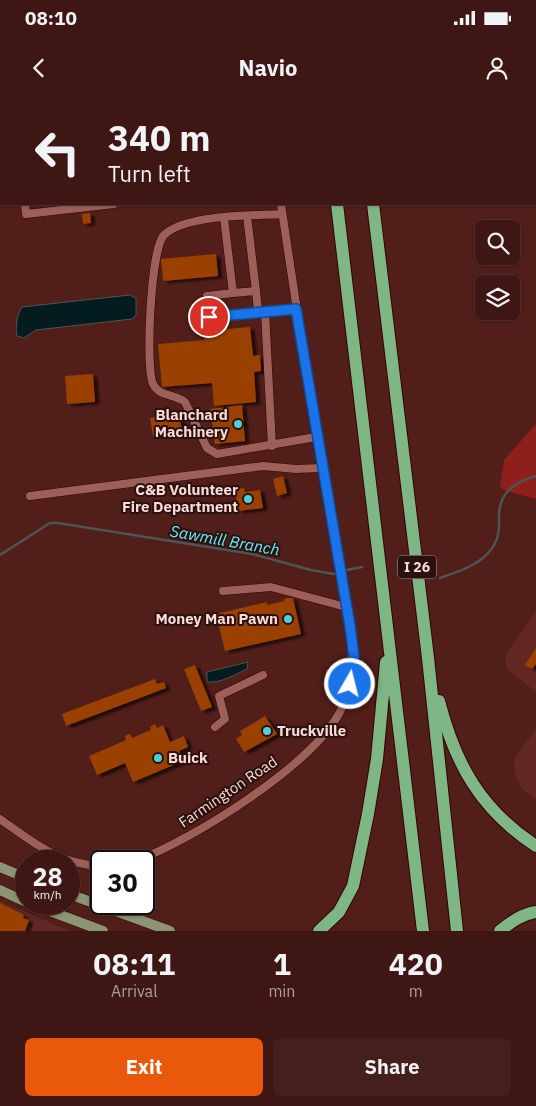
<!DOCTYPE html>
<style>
body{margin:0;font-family:"IBM Plex Sans",sans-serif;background:#451f1c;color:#f1f3f6;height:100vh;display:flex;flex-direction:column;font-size:19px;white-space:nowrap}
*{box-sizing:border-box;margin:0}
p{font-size:16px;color:#ad9fa0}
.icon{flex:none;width:28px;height:28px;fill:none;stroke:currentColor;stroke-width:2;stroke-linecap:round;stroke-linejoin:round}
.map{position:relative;height:831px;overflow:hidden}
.drawer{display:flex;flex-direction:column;background:#3e1613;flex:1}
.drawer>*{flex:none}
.top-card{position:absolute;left:0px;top:0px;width:536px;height:105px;box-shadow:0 1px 4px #0004,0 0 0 1px #573533;background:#3e1613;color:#f1f3f6;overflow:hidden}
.controls{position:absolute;left:475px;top:120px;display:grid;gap:10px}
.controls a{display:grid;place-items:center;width:45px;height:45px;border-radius:8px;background:#3e1613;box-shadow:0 1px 4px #0004,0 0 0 1px #573533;font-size:25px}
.speed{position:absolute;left:15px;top:750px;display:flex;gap:10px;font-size:25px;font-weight:700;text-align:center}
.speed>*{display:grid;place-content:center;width:65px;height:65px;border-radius:50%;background:#3e1613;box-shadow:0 1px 4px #0004,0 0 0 1px #573533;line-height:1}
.speed small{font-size:12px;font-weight:400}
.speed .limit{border:2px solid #111;border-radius:8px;background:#fff;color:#111}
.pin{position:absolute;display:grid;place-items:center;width:42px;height:42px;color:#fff;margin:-21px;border:2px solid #fff;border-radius:50%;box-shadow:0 1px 5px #0007}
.me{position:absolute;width:55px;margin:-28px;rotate:8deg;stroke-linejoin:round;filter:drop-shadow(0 0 4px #0008)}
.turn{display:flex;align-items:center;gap:18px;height:105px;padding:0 25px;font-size:22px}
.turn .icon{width:65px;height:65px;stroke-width:2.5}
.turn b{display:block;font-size:35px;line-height:42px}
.eta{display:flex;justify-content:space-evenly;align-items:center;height:85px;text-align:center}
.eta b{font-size:30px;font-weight:700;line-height:35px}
.cta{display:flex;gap:10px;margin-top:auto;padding:10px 25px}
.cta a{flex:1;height:58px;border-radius:8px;background:#ea580c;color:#fff;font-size:20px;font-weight:700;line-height:58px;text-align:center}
.cta a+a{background:#451f1c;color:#f1f3f6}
.status{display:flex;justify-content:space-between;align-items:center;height:35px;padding:0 25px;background:#3e1613;direction:ltr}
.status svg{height:14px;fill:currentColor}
header{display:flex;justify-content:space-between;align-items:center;height:65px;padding:0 25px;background:#3e1613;font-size:22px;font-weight:700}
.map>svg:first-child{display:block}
.built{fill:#622722}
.green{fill:#8e201c}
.water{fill:#021c20;stroke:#4d5556}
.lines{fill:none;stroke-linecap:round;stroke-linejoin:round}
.stream{stroke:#4d5556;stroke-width:2.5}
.building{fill:#9a4100;filter:url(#shadow)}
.minor-casing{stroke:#350303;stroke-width:9}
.major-casing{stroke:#350303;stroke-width:11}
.highway-casing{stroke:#350303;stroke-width:14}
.minor{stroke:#9c6059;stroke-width:8}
.major{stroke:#8b9473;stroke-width:10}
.highway{stroke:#7fb685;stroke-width:12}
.route-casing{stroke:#114b97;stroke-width:12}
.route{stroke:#1a73e8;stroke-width:9}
.poi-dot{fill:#53cbdb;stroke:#28110e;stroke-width:2}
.labels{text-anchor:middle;stroke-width:4;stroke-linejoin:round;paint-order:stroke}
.shield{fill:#28110e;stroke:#bc9d99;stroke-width:1}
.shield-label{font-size:14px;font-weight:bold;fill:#fbd9d4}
.poi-label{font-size:15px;font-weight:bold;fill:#fbd9d4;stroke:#28110e;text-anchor:end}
.street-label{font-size:15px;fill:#fbd9d4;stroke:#28110e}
.water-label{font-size:16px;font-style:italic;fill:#65ecfe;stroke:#28110e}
</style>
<div class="status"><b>08:10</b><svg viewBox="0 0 49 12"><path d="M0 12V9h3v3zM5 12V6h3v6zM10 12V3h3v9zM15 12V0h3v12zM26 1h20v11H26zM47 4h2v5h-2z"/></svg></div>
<header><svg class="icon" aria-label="back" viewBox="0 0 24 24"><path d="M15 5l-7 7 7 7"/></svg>Navio<svg class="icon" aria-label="person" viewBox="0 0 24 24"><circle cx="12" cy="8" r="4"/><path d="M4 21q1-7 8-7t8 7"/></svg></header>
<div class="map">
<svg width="536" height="831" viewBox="0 0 536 831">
<defs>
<filter id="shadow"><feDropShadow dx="4.5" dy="2.5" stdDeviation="1" flood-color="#0009"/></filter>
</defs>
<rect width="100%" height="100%" fill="#521e19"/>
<g class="built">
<path d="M 536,511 L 536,592 L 507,569 L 505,555 Z"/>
<path d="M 536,628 L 536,699 L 521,688 L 515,674 L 514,660 Z"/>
<path d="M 0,801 L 70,831 L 0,831 Z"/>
</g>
<path class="green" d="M 536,324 L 536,399 L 506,391 L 500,387 L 504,360 Z"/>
<g class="water">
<path d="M 130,195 L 136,198 L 136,215 L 132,219 L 36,230 L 24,238 L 17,236 C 15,228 17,214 22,207 Z"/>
<path d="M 248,562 L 247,569 C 234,575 222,583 207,582 L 207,572 Z"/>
</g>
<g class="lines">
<g class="stream">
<path d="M 0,455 L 50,423 L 58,423 L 252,454 L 311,470 L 334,474"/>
<path d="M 347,470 L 362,467"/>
<path d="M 440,478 C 460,471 487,463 496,441 C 500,433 499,422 499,414 C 500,391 516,382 536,376"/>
</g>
</g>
<g class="building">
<path d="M 90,113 L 91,123 L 83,124 L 82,114 Z"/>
<path d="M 216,154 L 218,176 L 163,181 L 161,159 Z"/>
<path d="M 250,227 L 253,256 L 260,255 L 261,271 L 254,272 L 256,302 L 214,306 L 212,283 L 162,287 L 158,244 L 205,240 L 204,231 Z"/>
<path d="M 93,274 L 95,302 L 67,304 L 65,276 Z"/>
<path d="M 242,305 L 245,341 L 215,344 L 210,309 Z"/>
<path d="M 179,313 L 182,331 L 153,336 L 150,318 Z"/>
<path d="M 283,376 L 287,393 L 277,396 L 273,379 Z"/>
<path d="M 244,388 L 245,392 L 260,390 L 263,408 L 238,411 L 235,389 Z"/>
<path d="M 287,498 L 293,498 L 301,534 L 225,551 L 216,514 L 267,502 L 267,505 L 284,501 L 284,499 Z"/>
<path d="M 536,548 L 536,564 L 532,569 L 525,565 Z"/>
<path d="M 195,565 L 212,607 L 201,611 L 184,569 Z"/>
<path d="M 155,579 L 157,584 L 164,582 L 166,588 L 66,626 L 62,614 Z"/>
<path d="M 265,616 L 277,634 L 244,652 L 236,639 L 242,635 L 240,631 Z"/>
<path d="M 155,624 L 157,628 L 163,625 L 170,642 L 184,636 L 188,647 L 179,651 L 183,661 L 133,682 L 125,663 L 97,675 L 89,656 L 126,640 L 125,636 L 130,634 L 132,638 L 151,630 L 150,627 Z"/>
<path d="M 0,803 L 24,815 L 23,818 L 29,820 L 25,831 L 0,831 Z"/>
</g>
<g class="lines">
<g class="minor-casing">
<g id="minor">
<path d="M 55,0 L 55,1"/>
<path d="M 172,0 L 172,1"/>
<path d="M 269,0 L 269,1"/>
<path d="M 0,40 L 1,40"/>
<path d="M 25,104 L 26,114 L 114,104"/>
<path d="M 282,114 C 252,116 186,114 164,135 C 151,147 145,266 153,284 C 159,297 175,294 185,302 L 207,348 L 217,354 L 316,337"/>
<path d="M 247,116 L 256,191"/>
<path d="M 224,118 L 233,193 L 256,191 L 258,211"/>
<path d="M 207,196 L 233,193"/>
<path d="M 265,212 L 272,346"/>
<path d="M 209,217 L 296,209"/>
<path d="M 30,396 L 263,366 L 296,369 L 322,368"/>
<path d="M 223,491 L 271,487 L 346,507"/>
<path d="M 215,627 L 225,619 L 219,596 L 263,575"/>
<path d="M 0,719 C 34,743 58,764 101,766"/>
<path d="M 136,761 C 194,739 311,666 340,612 C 354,584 353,555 349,526 L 316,337 L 281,104"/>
</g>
</g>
<g class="major-casing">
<g id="major">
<path d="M 0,767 L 26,778"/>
<path d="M 0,790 L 26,802"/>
<path d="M 69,794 L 170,831"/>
<path d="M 31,804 L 103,831"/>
</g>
</g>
<g class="highway-casing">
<g id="highway">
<path d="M 324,0 L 324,1"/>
<path d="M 361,0 L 361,1"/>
<path d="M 337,104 L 423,831"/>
<path d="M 373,104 L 428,558 L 457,831"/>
<path d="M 439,601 C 455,664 481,710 536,746"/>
<path d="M 319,831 L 339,812 L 353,786 L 368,714 L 377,659 L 386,562"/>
<path d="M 500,831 C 511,822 522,814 536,812"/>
</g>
</g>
<use href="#minor" class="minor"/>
<use href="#major" class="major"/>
<use href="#highway" class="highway"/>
</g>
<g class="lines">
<g class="route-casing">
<path id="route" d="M 209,217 L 296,209 L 350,526 L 354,557 L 350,584"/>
</g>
<use href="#route" class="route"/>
</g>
<g class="poi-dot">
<circle cx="238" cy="324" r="5"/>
<circle cx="248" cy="399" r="5"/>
<circle cx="288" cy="519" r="5"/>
<circle cx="267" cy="631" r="5"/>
<circle cx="158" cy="658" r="5"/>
</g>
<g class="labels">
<rect class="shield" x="398" y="455.5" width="38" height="23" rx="4"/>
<g class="shield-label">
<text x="417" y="472">I 26</text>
</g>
<g class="poi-label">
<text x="228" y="320">Blanchard<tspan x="228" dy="17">Machinery</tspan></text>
<text x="238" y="395">C&amp;B Volunteer<tspan x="238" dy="17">Fire Department</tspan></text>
<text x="278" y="524">Money Man Pawn</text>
<text x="277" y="636" text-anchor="start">Truckville</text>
<text x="168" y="663" text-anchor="start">Buick</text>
</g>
<g class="street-label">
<text transform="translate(228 692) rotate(-34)" y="5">Farmington Road</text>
</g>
<g class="water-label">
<text transform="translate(225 440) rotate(10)" y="6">Sawmill Branch</text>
</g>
</g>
</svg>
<div class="controls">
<a><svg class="icon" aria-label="search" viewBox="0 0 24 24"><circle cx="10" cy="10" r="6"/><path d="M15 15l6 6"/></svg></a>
<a><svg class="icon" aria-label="layers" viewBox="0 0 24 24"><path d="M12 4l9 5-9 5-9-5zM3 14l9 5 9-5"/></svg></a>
</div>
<div class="speed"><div>28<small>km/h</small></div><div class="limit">30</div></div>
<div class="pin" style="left:209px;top:217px;background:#d93025"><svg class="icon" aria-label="arrive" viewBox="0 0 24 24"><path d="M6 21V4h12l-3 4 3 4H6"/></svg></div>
<svg class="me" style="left:350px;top:584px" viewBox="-20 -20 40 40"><circle r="17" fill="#1a73e8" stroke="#fff" stroke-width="3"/><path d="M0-11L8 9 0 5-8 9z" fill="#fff"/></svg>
<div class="top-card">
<div class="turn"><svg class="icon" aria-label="left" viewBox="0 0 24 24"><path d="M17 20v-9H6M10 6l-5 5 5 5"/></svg><div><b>340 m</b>Turn left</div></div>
</div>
</div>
<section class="drawer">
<div class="eta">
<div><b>08:11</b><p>Arrival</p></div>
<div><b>1</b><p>min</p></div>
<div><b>420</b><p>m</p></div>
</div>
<div class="cta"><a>Exit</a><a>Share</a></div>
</section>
